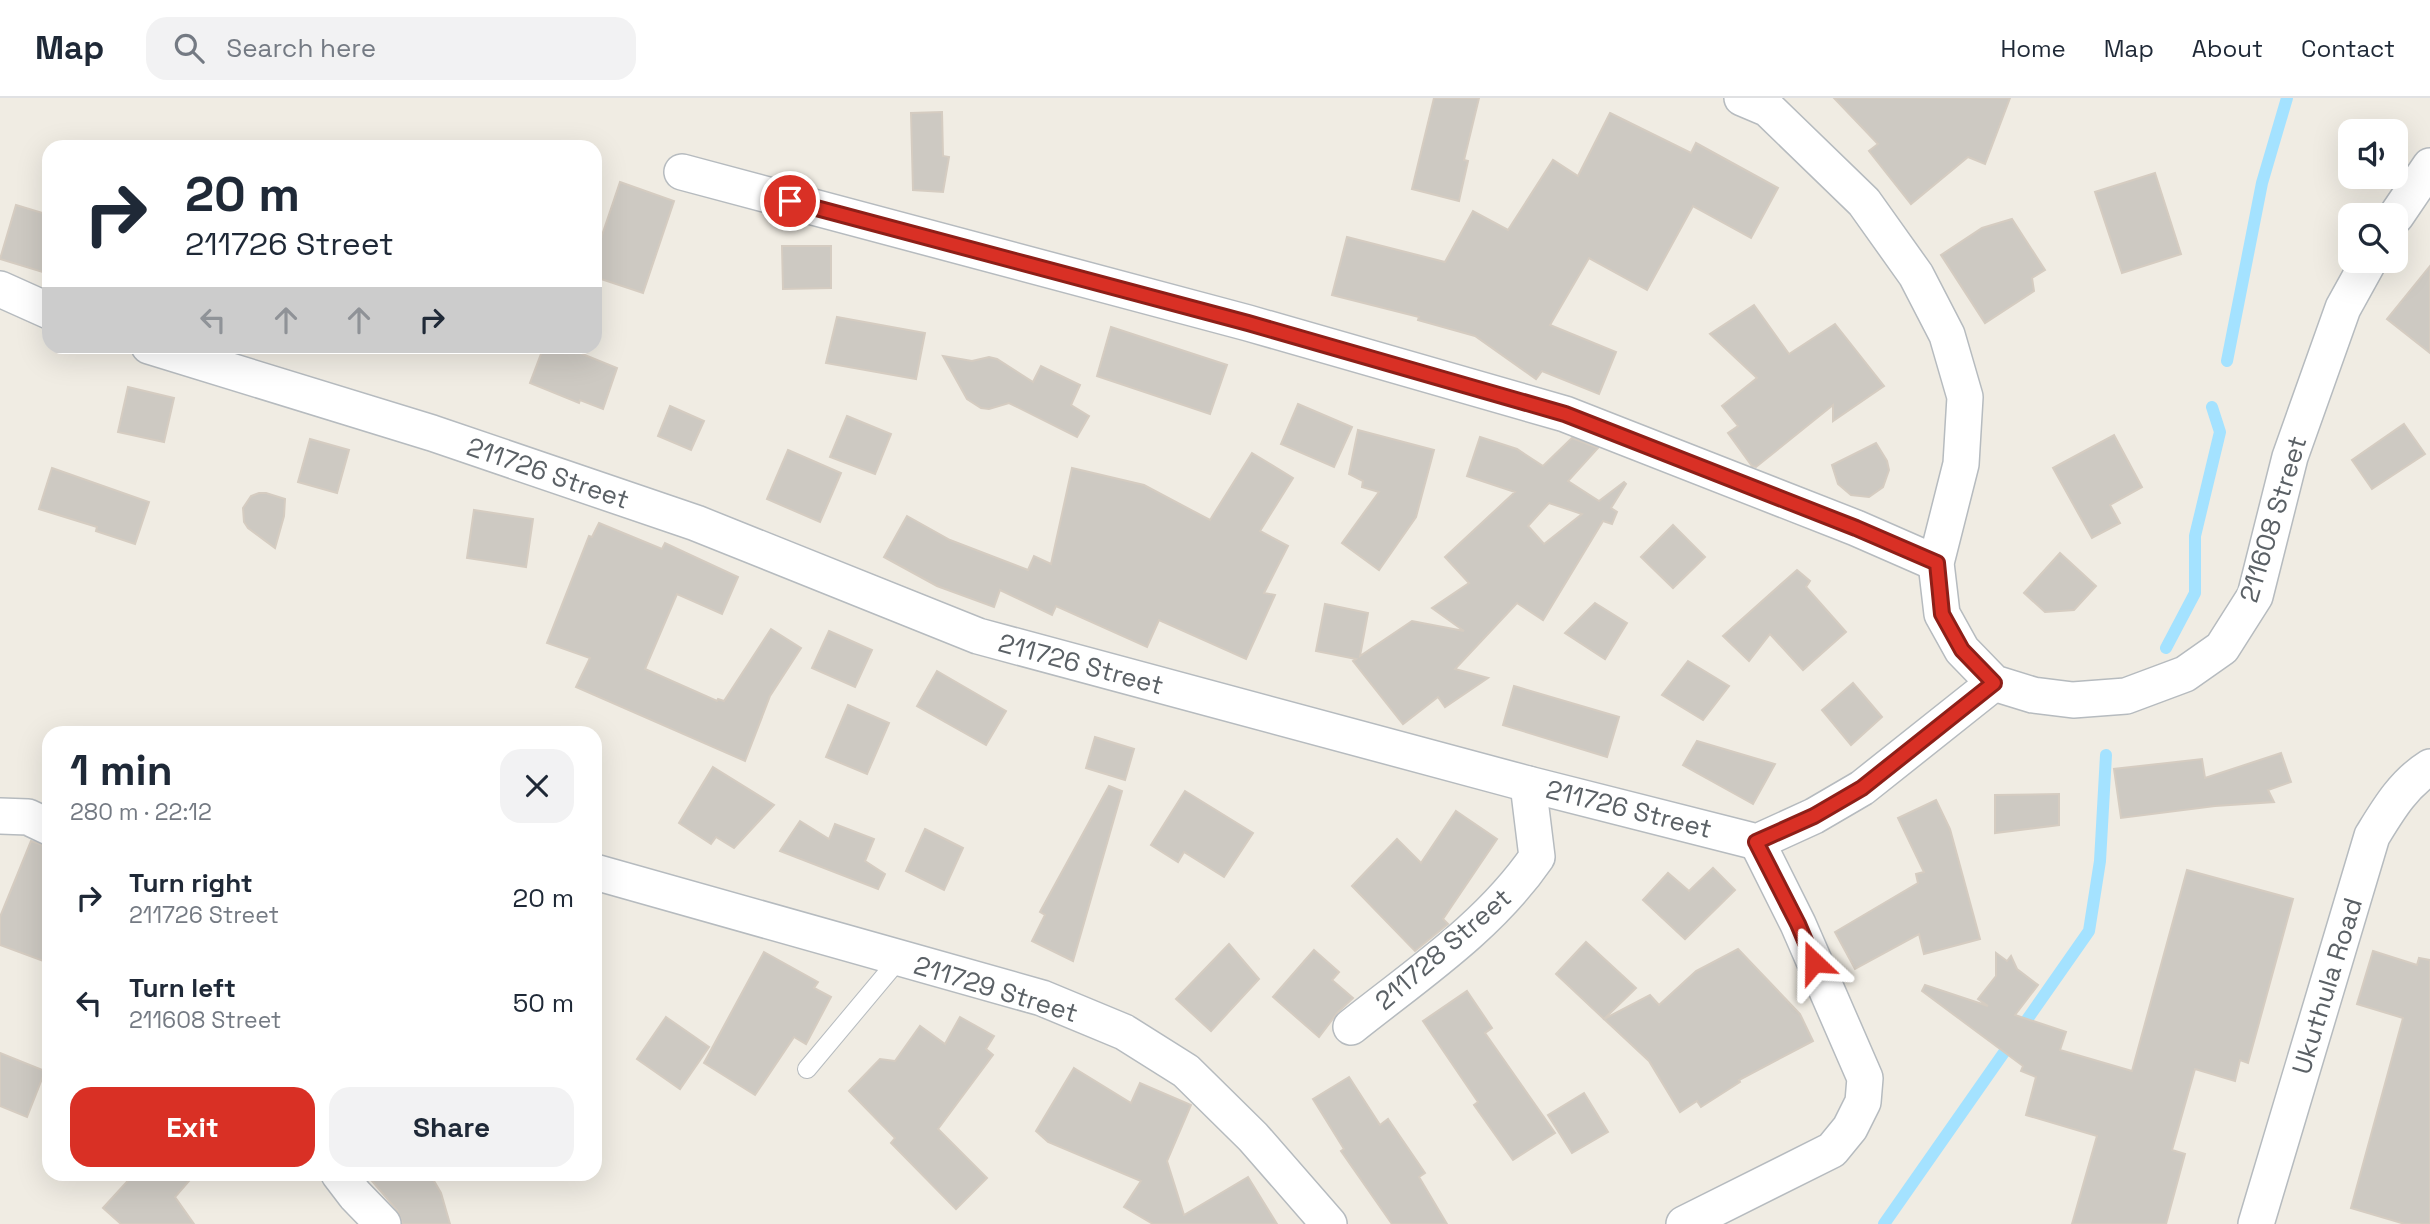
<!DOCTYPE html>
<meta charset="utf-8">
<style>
body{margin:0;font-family:"Space Grotesk",sans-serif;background:#f2f2f3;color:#1f2937;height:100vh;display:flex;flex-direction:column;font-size:26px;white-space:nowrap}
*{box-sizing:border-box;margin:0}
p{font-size:23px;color:#747a83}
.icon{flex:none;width:38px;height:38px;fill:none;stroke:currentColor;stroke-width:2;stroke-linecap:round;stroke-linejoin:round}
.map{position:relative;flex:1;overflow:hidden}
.details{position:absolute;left:42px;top:628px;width:560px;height:455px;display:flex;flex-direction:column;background:#fff;border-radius:21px;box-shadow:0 7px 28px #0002}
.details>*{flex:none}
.banner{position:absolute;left:42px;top:42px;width:560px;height:214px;border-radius:21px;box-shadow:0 7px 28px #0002;background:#fff;color:#1f2937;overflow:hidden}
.controls{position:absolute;left:2338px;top:21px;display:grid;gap:14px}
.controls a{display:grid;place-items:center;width:70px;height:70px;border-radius:14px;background:#fff;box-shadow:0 7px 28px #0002;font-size:35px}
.pin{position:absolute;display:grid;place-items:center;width:60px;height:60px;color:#fff;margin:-30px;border:4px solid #fff;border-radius:50%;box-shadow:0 2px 7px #0007}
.me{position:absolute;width:77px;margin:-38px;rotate:337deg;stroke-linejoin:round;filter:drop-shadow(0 0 5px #0008)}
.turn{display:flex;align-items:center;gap:24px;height:147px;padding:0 28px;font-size:32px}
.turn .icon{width:91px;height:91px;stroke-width:2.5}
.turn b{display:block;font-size:49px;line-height:60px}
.lanes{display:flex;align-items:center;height:66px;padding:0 28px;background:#0003;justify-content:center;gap:35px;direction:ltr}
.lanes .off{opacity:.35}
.round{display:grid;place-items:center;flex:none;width:74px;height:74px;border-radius:21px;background:#f2f2f3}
.summary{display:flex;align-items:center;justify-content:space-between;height:119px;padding:0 28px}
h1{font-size:42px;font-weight:600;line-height:52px}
.primary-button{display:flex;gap:14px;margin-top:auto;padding:14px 28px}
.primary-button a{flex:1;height:80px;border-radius:21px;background:#d93025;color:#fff;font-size:28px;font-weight:600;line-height:80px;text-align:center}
.primary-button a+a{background:#f2f2f3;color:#1f2937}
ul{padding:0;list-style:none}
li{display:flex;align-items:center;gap:21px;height:105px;padding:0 28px}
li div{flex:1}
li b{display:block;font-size:26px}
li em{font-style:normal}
header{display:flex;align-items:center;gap:42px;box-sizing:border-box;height:98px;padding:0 35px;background:#fff;border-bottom:2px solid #e0e1e3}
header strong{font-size:33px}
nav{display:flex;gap:38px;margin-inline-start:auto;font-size:24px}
.search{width:490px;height:63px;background:#f2f2f3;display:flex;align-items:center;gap:18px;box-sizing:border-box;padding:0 24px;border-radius:21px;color:#747a83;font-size:26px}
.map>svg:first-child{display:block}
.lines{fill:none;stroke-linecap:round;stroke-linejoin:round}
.stream{stroke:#a4e2ff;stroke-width:12}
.building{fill:#cdc9c2;stroke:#d5ccc1;stroke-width:2;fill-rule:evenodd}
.service-casing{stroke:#b6bbbf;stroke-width:20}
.minor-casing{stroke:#b6bbbf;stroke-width:38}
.service{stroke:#fff;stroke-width:18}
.minor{stroke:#fff;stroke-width:35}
.route-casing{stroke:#8d1f18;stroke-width:18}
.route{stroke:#d93025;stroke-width:12}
.labels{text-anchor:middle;stroke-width:7;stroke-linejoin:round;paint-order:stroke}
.street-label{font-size:26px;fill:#5b6166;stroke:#fff}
</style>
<header>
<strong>Map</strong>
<div class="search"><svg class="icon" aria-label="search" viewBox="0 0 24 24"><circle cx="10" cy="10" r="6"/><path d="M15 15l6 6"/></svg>Search here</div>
<nav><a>Home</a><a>Map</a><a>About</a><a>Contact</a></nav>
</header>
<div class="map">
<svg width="2430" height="1126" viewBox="0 0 2430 1126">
<rect width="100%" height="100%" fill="#f0ece3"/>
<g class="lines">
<g class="stream">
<path d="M 2227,263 L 2262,85 L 2287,0"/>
<path d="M 2166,550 L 2195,495 L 2195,438 L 2220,334 L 2212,309"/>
<path d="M 1884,1126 L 2089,833 L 2100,763 L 2106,657"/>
</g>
</g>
<g class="building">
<path d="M 1434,0 L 1479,0 L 1464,62 L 1468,63 L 1459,103 L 1412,91 Z"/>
<path d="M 1834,0 L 2010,0 L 1985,66 L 1968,59 L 1911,106 L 1869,53 L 1878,46 Z"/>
<path d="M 942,14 L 943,58 L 949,59 L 943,94 L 913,92 L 911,15 Z"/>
<path d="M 1610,15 L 1691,55 L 1696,45 L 1778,90 L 1751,140 L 1693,108 L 1647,192 L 1589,160 L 1550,227 L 1616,254 L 1599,296 L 1542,273 L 1536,281 L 1475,238 L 1418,222 L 1419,219 L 1332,197 L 1347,139 L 1445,164 L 1473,113 L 1508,132 L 1553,62 L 1578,78 Z"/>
<path d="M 2155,75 L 2181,156 L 2122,175 L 2095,94 Z"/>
<path d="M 620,84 L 674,103 L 643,195 L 595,179 L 595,158 Z"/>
<path d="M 16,107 L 49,117 L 49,176 L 0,161 Z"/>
<path d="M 2012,121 L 2045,172 L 2032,180 L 2034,193 L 1985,225 L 1941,157 L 1982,130 Z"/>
<path d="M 782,148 L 831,148 L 831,190 L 783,191 Z"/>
<path d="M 2430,168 L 2430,255 L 2387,221 Z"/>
<path d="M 1754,207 L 1789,256 L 1835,226 L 1884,288 L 1833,323 L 1833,307 L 1756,369 L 1752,368 L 1728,335 L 1738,328 L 1722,308 L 1757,280 L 1710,236 Z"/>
<path d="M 837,219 L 925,235 L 916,281 L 826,265 Z"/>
<path d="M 1111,229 L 1227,267 L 1210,316 L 1097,278 Z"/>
<path d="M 544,248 L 563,248 L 617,270 L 603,311 L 580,302 L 579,305 L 530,285 Z"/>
<path d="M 943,258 L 972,263 L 989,259 L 997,261 L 1033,284 L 1041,268 L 1080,287 L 1071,307 L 1089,318 L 1077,339 L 1009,305 L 989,311 L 981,310 L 967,301 Z"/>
<path d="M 128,289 L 174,300 L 164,344 L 118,334 Z"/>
<path d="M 1298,306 L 1352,329 L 1334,369 L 1281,346 Z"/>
<path d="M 670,308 L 704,323 L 691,352 L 658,338 Z"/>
<path d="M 847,318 L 891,336 L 875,376 L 830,359 Z"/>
<path d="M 2404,326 L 2425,356 L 2372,391 L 2352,362 Z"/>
<path d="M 1358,332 L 1434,352 L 1416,419 L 1379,472 L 1342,445 L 1379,394 L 1362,389 L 1363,383 L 1349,376 Z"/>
<path d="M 2114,337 L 2142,389 L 2110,407 L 2120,425 L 2092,440 L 2053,370 Z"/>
<path d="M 1480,339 L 1517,351 L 1543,368 L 1572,340 L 1598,350 L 1568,383 L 1599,403 L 1624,384 L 1626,386 L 1611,410 L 1617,414 L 1612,426 L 1603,423 L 1543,522 L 1517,505 L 1455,571 L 1488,580 L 1445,609 L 1438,599 L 1403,626 L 1353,563 L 1356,561 L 1316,553 L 1325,506 L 1368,515 L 1360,558 L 1412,523 L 1464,533 L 1432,510 L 1469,485 L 1445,459 L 1515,394 L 1467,378 ZM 1549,405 L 1582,416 L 1544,446 L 1528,428 Z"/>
<path d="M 310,341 L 349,352 L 337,395 L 298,384 Z"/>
<path d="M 1876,345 L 1887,363 L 1889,372 L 1883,389 L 1869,399 L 1851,397 L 1838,386 L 1832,367 Z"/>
<path d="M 788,352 L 841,375 L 820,424 L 767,401 Z"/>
<path d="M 1252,355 L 1293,380 L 1260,433 L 1288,448 L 1264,495 L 1275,497 L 1246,561 L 1159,522 L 1147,549 L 1056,508 L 1052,517 L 1000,492 L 994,509 L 937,488 L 884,459 L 907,418 L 950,442 L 1028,472 L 1034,458 L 1051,466 L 1072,370 L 1144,387 L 1210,422 Z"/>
<path d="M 52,370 L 149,404 L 135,446 L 96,433 L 97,429 L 39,411 Z"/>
<path d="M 259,395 L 266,395 L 285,401 L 284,418 L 275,450 L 248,430 L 244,424 L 243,410 L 251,398 Z"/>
<path d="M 474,412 L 533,421 L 526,469 L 467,460 Z"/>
<path d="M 599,425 L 662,451 L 665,445 L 738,479 L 722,516 L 677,496 L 645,571 L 717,603 L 718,601 L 724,603 L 771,531 L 801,550 L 770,598 L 745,663 L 576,589 L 590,560 L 547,545 L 589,438 L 592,439 Z"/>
<path d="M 1673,427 L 1705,459 L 1673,490 L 1641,459 Z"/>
<path d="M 2060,455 L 2096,488 L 2074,512 L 2045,514 L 2024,495 Z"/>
<path d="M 1797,472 L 1810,483 L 1806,489 L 1846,534 L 1803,572 L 1770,536 L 1749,563 L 1723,538 Z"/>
<path d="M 1595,505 L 1627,525 L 1605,561 L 1565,535 Z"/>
<path d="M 829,533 L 872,552 L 855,589 L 812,570 Z"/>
<path d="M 1688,563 L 1729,588 L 1703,622 L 1662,597 Z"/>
<path d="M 937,573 L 1006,613 L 986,647 L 917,608 Z"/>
<path d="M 1853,585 L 1882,619 L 1851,647 L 1822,612 Z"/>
<path d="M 1514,588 L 1619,619 L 1607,659 L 1503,627 Z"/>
<path d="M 848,607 L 889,625 L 867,676 L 826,659 Z"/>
<path d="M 1095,639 L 1134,651 L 1125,682 L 1086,670 Z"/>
<path d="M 1697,643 L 1775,666 L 1753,706 L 1683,667 Z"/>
<path d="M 2281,655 L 2291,684 L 2268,692 L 2274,704 L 2215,708 L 2121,720 L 2114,671 L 2202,661 L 2205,680 Z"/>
<path d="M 713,669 L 774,707 L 734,750 L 716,739 L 711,746 L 679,725 Z"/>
<path d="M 1109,688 L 1122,693 L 1073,863 L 1032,843 L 1045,817 L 1040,814 Z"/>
<path d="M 1185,693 L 1253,735 L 1224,779 L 1184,754 L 1178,764 L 1151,747 Z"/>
<path d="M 2059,696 L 2059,727 L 1995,735 L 1995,697 Z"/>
<path d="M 1936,702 L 1950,731 L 1980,841 L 1924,856 L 1919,836 L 1855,871 L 1835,834 L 1918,785 L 1916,776 L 1924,774 L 1898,720 Z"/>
<path d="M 1456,713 L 1497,741 L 1443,821 L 1448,826 L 1415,853 L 1352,788 L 1397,741 L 1421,765 Z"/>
<path d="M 800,723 L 829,741 L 835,726 L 874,741 L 865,763 L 885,776 L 878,791 L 780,753 Z"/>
<path d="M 925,731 L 963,750 L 944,792 L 906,773 Z"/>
<path d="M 31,743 L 49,749 L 49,865 L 0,847 L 0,819 Z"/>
<path d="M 1713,770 L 1735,792 L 1685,841 L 1643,802 L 1668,775 L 1689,793 Z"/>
<path d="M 2187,772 L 2293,801 L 2248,965 L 2240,962 L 2235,983 L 2195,971 L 2172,1052 L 2185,1056 L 2166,1126 L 2072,1126 L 2097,1038 L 2026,1017 L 2036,979 L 2021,973 L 2023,968 L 1922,893 L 1925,887 L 1988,908 L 1978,901 L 1996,878 L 1996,855 L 2007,863 L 2011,858 L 2017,871 L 2038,887 L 2015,917 L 2066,934 L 2060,952 L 2132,973 Z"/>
<path d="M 1586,844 L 1636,890 L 1604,921 L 1556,876 Z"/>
<path d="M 1229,846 L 1259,881 L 1211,933 L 1176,901 Z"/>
<path d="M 1738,851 L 1800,916 L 1813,943 L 1739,982 L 1740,984 L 1701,1009 L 1697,1003 L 1680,1014 L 1649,963 L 1604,921 L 1650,897 L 1659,907 L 1696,873 Z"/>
<path d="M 1314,852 L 1339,874 L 1332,882 L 1353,900 L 1338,914 L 1319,939 L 1273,899 Z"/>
<path d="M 2373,853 L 2417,867 L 2419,860 L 2430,862 L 2430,1126 L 2405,1126 L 2351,1110 L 2403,920 L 2357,906 Z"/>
<path d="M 764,854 L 818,884 L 814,890 L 831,899 L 806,946 L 794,939 L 755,997 L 704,965 Z"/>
<path d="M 1467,893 L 1492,930 L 1485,935 L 1555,1035 L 1513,1062 L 1474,1007 L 1478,1004 L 1423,923 Z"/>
<path d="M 666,919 L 709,949 L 680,991 L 637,961 Z"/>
<path d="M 960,919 L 994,938 L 986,951 L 993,957 L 938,1031 L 987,1080 L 956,1111 L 891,1045 L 895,1040 L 849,993 L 880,961 L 895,963 L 920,928 L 945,946 Z"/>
<path d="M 0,955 L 45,973 L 27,1019 L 0,1008 Z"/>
<path d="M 1074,970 L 1131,1005 L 1140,985 L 1191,1007 L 1167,1063 L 1184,1117 L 1248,1079 L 1277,1126 L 1153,1126 L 1124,1109 L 1141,1083 L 1048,1044 L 1036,1033 Z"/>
<path d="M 1349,979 L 1380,1027 L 1388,1021 L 1425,1075 L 1419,1079 L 1447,1126 L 1392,1126 L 1341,1053 L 1344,1051 L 1313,1001 Z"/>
<path d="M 1584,995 L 1608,1034 L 1572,1055 L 1548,1017 Z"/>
<path d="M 134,1076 L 195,1076 L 175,1099 L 194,1126 L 121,1126 L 103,1110 Z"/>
<path d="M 366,1076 L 430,1076 L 441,1095 L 450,1126 L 403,1126 L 397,1112 Z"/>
</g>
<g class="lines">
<g class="service-casing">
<path id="service" d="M 807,971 L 899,861"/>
</g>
<g class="minor-casing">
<g id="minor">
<path d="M 1742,0 L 1768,11 L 1864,104 L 1916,177 L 1947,237 L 1965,299 L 1961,366 L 1936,465 L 1942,516 L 1962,552 L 1994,585 L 2033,597 L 2073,602 L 2126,598 L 2185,576 L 2222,550 L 2255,498 L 2290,359 L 2343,210 L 2369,163"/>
<path d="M 682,74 L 1248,225 L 1565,316 L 1856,430 L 1936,465"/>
<path d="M 2396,118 L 2430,68"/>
<path d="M 0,191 L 49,213"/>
<path d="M 149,248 L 432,335 L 696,425 L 978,538 L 1528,686 L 1757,744 L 1814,718 L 1862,690 L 1994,585"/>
<path d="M 0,718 L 28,719 L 49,729"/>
<path d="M 595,774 L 1042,900 L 1124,934 L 1186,973 L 1253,1039 L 1329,1126"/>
<path d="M 1351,929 C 1416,877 1489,829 1537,759 L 1528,686"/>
<path d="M 339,1076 L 355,1097 L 383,1126"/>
<path d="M 1684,1126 L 1832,1052 L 1850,1030 L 1863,1004 L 1865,980 L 1798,826 L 1757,744"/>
<path d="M 2256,1126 L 2372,738 C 2388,712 2403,686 2430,669"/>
</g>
</g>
<use href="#service" class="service"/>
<use href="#minor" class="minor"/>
</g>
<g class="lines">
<g class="route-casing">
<path id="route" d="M 790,103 L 1248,225 L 1565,316 L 1856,430 L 1937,465 L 1942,516 L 1962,552 L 1994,585 L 1862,690 L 1814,718 L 1756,744 L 1798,826 L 1814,864"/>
</g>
<use href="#route" class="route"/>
</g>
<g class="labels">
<g class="street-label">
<text transform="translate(548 375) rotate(19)" y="9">211726 Street</text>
<text transform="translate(2273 421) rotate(-73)" y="9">211608 Street</text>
<text transform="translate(1081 566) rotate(15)" y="9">211726 Street</text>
<text transform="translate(1629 711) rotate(14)" y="9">211726 Street</text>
<text transform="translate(1443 851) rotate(-41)" y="9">211728 Street</text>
<text transform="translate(2327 888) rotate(-73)" y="9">Ukuthula Road</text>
<text transform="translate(996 891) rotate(17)" y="9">211729 Street</text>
</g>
</g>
</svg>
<div class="controls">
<a><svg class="icon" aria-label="sound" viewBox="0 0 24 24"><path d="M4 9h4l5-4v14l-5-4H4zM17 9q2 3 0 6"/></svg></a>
<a><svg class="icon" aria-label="search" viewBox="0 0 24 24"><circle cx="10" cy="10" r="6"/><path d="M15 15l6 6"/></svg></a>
</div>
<div class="pin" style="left:790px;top:103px;background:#d93025"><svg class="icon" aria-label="arrive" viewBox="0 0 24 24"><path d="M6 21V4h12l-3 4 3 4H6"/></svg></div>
<svg class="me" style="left:1814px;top:864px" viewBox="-20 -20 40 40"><path d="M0-17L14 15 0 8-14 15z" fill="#d93025" stroke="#fff" stroke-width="4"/></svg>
<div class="banner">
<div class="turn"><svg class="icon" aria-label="right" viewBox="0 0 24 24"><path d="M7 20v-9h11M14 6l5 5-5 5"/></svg><div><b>20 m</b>211726 Street</div></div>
<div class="lanes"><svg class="icon off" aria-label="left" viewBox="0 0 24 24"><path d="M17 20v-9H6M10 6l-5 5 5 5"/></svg><svg class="icon off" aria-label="ahead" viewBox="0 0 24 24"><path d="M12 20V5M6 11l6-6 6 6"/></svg><svg class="icon off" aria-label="ahead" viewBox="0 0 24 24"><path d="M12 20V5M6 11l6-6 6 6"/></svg><svg class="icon" aria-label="right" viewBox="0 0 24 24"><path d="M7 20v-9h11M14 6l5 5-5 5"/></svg></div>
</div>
<section class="details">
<div class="summary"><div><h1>1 min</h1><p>280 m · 22:12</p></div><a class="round"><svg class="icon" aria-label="close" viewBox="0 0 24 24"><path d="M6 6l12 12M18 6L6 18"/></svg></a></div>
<ul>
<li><svg class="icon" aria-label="right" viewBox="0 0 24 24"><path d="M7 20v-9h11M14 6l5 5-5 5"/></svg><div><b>Turn right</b><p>211726 Street</p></div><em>20 m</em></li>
<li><svg class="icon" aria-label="left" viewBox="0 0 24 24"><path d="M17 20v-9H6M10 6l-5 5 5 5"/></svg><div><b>Turn left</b><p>211608 Street</p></div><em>50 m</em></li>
</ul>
<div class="primary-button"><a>Exit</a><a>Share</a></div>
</section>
</div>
